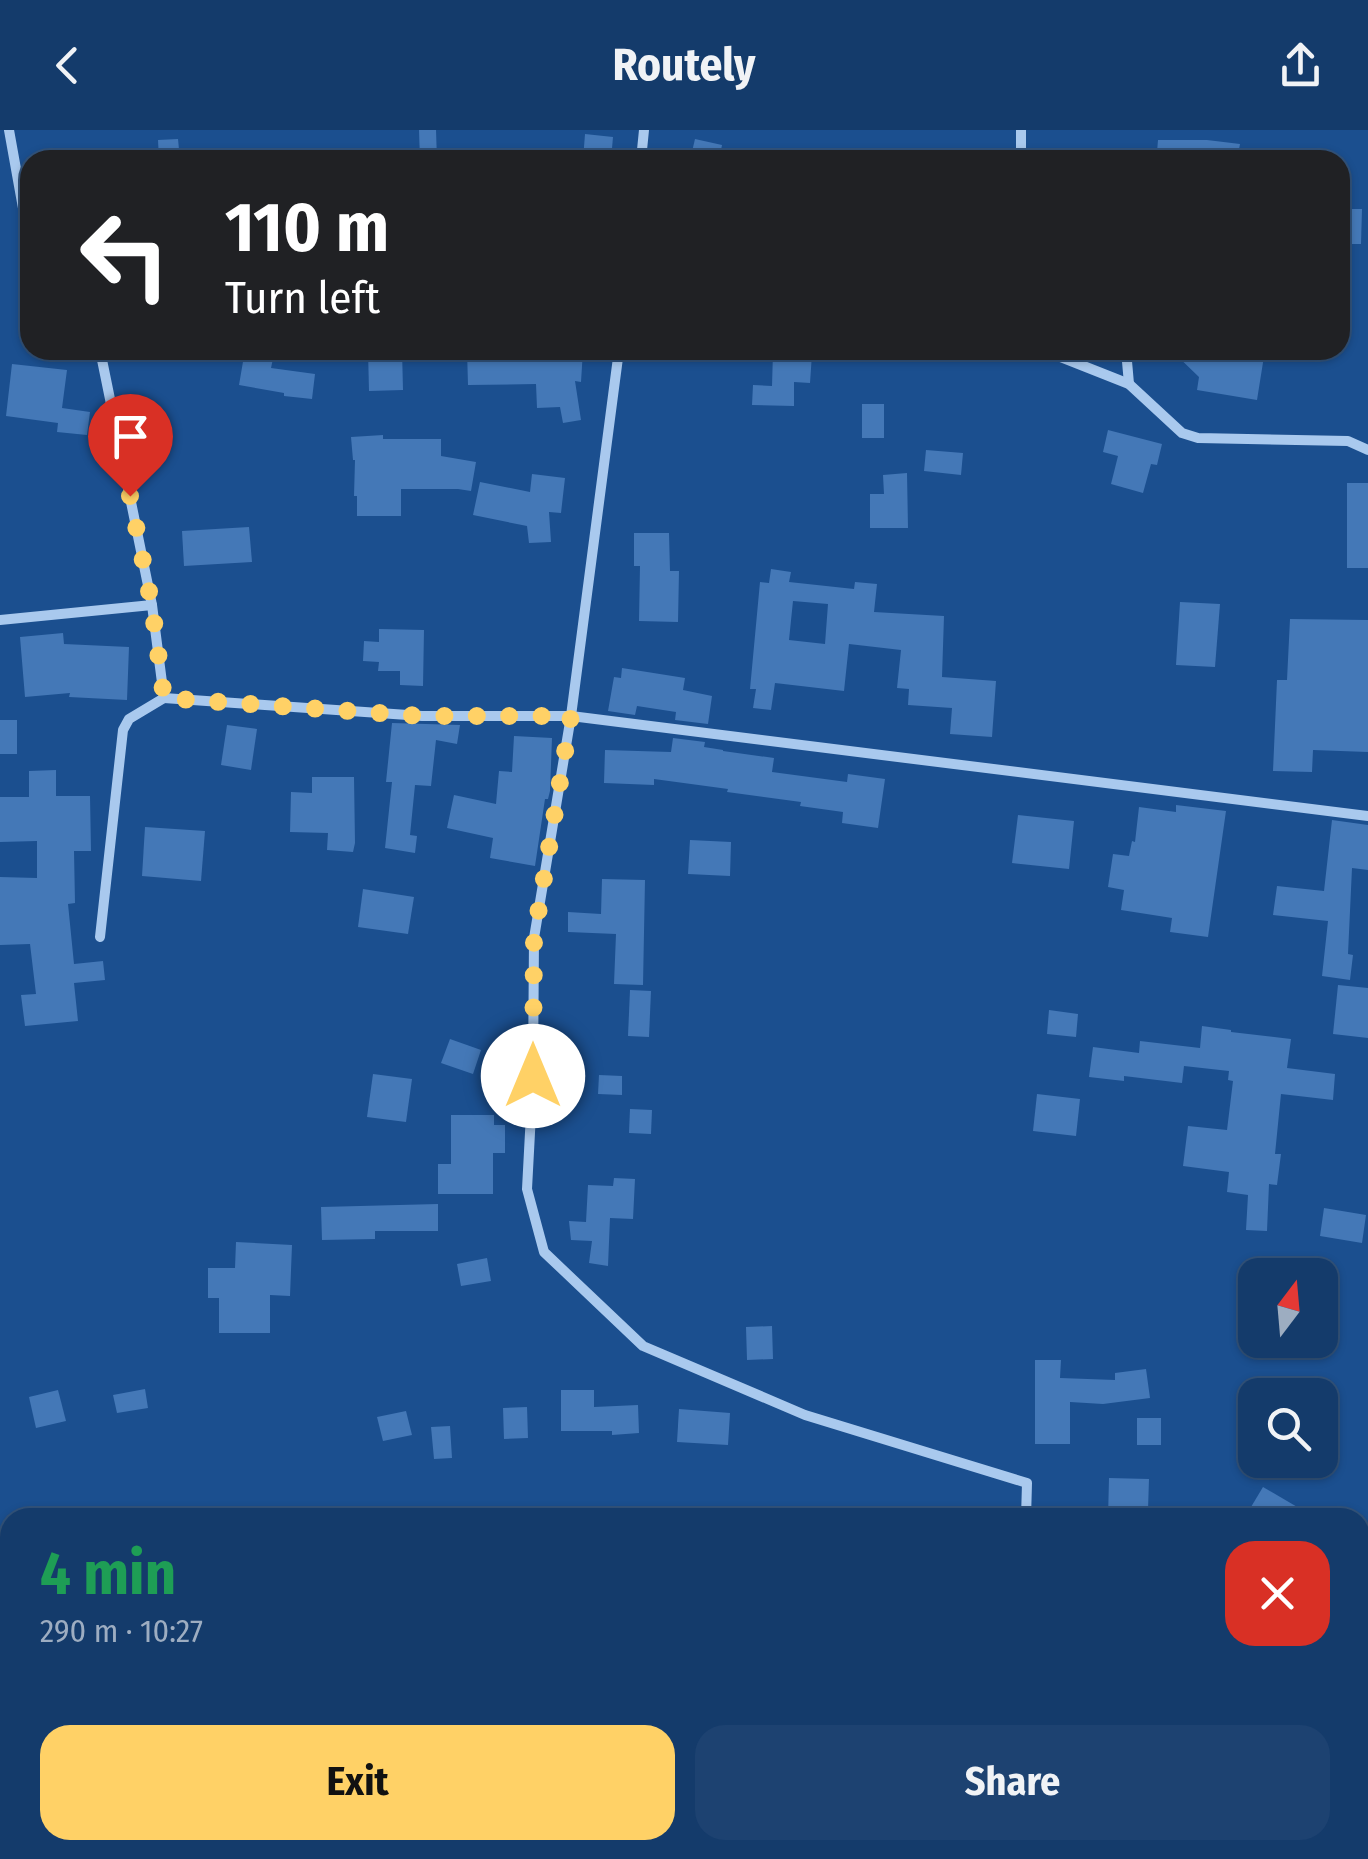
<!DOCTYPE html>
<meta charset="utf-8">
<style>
body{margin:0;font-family:"Fira Sans Condensed",sans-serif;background:#1d4271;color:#f1f3f6;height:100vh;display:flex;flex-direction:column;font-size:38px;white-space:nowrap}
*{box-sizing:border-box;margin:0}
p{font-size:32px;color:#9dadc1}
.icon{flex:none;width:55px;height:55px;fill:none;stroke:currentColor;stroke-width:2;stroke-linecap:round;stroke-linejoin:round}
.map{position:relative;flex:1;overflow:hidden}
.panel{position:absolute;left:0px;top:1378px;width:1370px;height:352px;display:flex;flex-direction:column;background:#143b6b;border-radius:30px 30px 0 0;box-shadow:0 2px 8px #0004,0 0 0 2px #33557e}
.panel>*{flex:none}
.banner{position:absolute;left:20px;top:20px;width:1330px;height:210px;border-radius:30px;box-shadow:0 2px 8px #0004,0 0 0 2px #33557e;background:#202124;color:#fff;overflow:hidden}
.needle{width:65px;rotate:16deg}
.buttons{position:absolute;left:1238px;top:1128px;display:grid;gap:20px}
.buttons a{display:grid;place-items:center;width:100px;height:100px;border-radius:20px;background:#143b6b;box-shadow:0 2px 8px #0004,0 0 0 2px #33557e;font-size:50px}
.pin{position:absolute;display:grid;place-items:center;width:85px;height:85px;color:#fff;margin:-102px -42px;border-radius:50% 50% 50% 0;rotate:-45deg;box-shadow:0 0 10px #0007}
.pin .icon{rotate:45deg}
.me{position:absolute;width:110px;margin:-55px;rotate:0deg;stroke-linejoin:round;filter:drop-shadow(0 0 8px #0008)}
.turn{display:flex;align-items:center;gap:35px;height:210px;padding:0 40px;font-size:45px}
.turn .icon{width:130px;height:130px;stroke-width:2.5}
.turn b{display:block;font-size:70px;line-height:85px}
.round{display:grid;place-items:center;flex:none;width:105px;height:105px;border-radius:30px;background:#1d4271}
.head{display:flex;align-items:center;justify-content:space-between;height:170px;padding:0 40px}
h1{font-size:60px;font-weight:700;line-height:75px;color:#1e9e55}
.action{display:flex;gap:20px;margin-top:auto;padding:20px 40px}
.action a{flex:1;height:115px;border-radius:30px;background:#ffd166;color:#111;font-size:40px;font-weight:700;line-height:115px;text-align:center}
.action a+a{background:#1d4271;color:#f1f3f6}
header{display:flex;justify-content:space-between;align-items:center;height:130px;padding:0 40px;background:#143b6b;font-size:45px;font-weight:700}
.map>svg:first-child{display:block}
.building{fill:#4478b7;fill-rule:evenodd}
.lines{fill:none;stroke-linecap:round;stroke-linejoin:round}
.street{stroke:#a9c9ee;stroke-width:10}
.route{stroke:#ffd166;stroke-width:18;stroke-dasharray:0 32.4}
</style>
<header><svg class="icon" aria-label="back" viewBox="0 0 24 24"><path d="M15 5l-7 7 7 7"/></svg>Routely<svg class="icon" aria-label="share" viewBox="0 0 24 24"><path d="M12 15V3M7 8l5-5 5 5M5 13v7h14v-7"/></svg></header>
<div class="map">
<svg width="1368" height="1729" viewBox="0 0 1368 1729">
<rect width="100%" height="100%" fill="#1b4f8f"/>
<g class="building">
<path d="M 419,0 L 436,0 L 437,30 L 420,30 Z"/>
<path d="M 585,4 L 613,7 L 611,30 L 583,30 Z"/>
<path d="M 178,9 L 180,30 L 159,30 L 158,10 Z"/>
<path d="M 695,9 L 722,15 L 719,30 L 690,30 Z"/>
<path d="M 1158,10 L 1207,10 L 1240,14 L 1237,30 L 1204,28 L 1204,30 L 1169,30 L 1169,23 L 1157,22 Z"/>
<path d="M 1340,79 L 1362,79 L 1361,114 L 1340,114 Z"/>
<path d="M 245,220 L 274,224 L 271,238 L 315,244 L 312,269 L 284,266 L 284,263 L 239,255 Z"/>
<path d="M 368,220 L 402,220 L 403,260 L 369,261 Z"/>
<path d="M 467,220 L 583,220 L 581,252 L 575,251 L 581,290 L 563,293 L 560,277 L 537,278 L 536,254 L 468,255 Z"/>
<path d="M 1171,220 L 1265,220 L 1257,270 L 1197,260 L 1199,247 Z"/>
<path d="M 773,222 L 812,224 L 810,253 L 794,252 L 794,276 L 752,275 L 753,255 L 772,256 Z"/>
<path d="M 12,234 L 67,240 L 62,278 L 90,282 L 87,305 L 57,302 L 58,293 L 6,286 Z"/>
<rect x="862" y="274" width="22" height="34"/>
<path d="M 1108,300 L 1162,314 L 1157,335 L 1151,334 L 1143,363 L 1111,354 L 1118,326 L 1103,322 Z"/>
<path d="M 383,305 L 383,309 L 441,309 L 441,326 L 476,332 L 471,361 L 458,359 L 401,359 L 401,386 L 357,386 L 357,366 L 354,366 L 355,330 L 353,330 L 351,307 Z"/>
<path d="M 926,320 L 963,323 L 961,345 L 924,341 Z"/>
<path d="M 907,343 L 908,398 L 870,398 L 870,364 L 884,364 L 883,345 Z"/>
<path d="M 532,344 L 565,348 L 561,383 L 549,382 L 551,412 L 529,413 L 527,396 L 473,385 L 480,352 L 530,362 Z"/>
<rect x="1347" y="353" width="21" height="85"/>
<path d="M 249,397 L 252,432 L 184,436 L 182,401 Z"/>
<path d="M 634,403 L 669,403 L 670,441 L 679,441 L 678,492 L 639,491 L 640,436 L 634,436 Z"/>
<path d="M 771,439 L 791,442 L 789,452 L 854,459 L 855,452 L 877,454 L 874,482 L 944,486 L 942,547 L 996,551 L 992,607 L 950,604 L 952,578 L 908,575 L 909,559 L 897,558 L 901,520 L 849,514 L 844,561 L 775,553 L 771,580 L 753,578 L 756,559 L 750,559 L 760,452 L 769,453 ZM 793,471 L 828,474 L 825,514 L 789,510 Z"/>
<path d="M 1180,472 L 1220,474 L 1215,537 L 1176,535 Z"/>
<path d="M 1290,489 L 1368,490 L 1368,622 L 1313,620 L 1312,642 L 1273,641 L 1277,550 L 1287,550 Z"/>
<path d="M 379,499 L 424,500 L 423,556 L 400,555 L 400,541 L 378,541 L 379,532 L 363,531 L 364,511 L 379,512 Z"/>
<path d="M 63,503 L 64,514 L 129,517 L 127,570 L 69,567 L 70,563 L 25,567 L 20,507 Z"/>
<path d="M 622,538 L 685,548 L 683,560 L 712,566 L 708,594 L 675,590 L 676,582 L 637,576 L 635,585 L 608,581 L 614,547 L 621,548 Z"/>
<rect x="0" y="590" width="17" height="34"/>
<path d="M 392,593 L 460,595 L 457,614 L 436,610 L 431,656 L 415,655 L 410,705 L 417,706 L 415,723 L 385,718 L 392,652 L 386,652 Z"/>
<path d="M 227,595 L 257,599 L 251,640 L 221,635 Z"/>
<path d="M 514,606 L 552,608 L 550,661 L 548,669 L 545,669 L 535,736 L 490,728 L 493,708 L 447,698 L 454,665 L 496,674 L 499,641 L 512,642 Z"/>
<path d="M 673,608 L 705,612 L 704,617 L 723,620 L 723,621 L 774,628 L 772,642 L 847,652 L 848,644 L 885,649 L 878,698 L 842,693 L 843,682 L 800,676 L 801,672 L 727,662 L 728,659 L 654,649 L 654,655 L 604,653 L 605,620 L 671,622 Z"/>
<path d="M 56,640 L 56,666 L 90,666 L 91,721 L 74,721 L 75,773 L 68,774 L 74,834 L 103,831 L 105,850 L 74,853 L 78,891 L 25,896 L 21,865 L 36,864 L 30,814 L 0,815 L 0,747 L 37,748 L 37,711 L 0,712 L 0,667 L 29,667 L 29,641 Z"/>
<path d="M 312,647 L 354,647 L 355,713 L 353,722 L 327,720 L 328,703 L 290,702 L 291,662 L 312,663 Z"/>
<path d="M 1176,675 L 1226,681 L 1208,807 L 1170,802 L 1172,788 L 1121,780 L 1124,760 L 1108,757 L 1113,724 L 1129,726 L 1132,711 L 1135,712 L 1139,677 L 1176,682 Z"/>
<path d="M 1018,685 L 1074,691 L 1069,739 L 1012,733 Z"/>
<path d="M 1332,690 L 1368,695 L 1368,740 L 1352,738 L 1348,824 L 1353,825 L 1350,850 L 1322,846 L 1328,791 L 1273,785 L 1277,756 L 1324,761 Z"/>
<path d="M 145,697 L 205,701 L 201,751 L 142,746 Z"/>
<path d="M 690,710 L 731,712 L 730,746 L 688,744 Z"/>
<path d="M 602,749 L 645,750 L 643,855 L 614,854 L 616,804 L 568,802 L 568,782 L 601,784 Z"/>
<path d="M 363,759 L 414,767 L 408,804 L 358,797 Z"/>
<path d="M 1338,855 L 1368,858 L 1368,908 L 1333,904 Z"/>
<path d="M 630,860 L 651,861 L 649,907 L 628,906 Z"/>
<path d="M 1049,880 L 1078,884 L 1076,907 L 1047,904 Z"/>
<path d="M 1202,896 L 1231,900 L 1231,902 L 1291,909 L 1287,938 L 1335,944 L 1333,970 L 1281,964 L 1275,1024 L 1281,1024 L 1277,1055 L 1269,1054 L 1267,1101 L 1246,1100 L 1248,1065 L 1227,1062 L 1229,1042 L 1183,1036 L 1188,996 L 1227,1000 L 1233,951 L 1228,950 L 1229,941 L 1184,936 L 1182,953 L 1124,946 L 1124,951 L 1089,947 L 1093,917 L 1139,923 L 1140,911 L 1200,918 Z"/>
<path d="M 450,909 L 481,920 L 473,944 L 441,933 Z"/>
<path d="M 373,944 L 412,949 L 406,992 L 367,987 Z"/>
<path d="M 599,945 L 622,946 L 622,965 L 598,964 Z"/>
<path d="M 1037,964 L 1080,969 L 1076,1006 L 1033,1001 Z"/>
<path d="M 630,979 L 652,980 L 651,1004 L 629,1003 Z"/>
<path d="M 451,985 L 494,985 L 494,995 L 505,995 L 505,1023 L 493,1023 L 493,1064 L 438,1064 L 438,1034 L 451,1034 Z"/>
<path d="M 614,1048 L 635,1049 L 633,1089 L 610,1088 L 608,1136 L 589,1133 L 592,1111 L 571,1110 L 569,1091 L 586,1092 L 588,1055 L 613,1056 Z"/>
<path d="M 438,1074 L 438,1101 L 375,1101 L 375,1109 L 322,1110 L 321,1077 Z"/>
<path d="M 1324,1078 L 1366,1085 L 1362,1113 L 1320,1106 Z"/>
<path d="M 236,1112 L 292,1115 L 290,1166 L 270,1165 L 270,1203 L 219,1203 L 219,1168 L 208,1168 L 208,1138 L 235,1138 Z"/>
<path d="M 487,1128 L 491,1151 L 461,1156 L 457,1134 Z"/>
<path d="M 772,1196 L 773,1229 L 747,1230 L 746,1197 Z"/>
<path d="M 1035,1230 L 1061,1230 L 1060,1248 L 1115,1250 L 1115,1243 L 1146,1239 L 1150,1268 L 1103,1274 L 1070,1272 L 1070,1314 L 1035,1314 Z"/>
<path d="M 145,1259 L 148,1278 L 117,1283 L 113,1265 Z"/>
<path d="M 58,1260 L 66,1291 L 36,1298 L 29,1267 Z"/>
<path d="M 561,1260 L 594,1260 L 594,1277 L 638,1275 L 639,1303 L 612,1305 L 612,1301 L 561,1301 Z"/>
<path d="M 527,1277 L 528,1308 L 504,1309 L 503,1278 Z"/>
<path d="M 679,1279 L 730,1283 L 728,1315 L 677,1312 Z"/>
<path d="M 406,1281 L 412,1305 L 383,1311 L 377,1287 Z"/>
<rect x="1137" y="1288" width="24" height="27"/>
<path d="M 450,1296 L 452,1328 L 434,1329 L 431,1297 Z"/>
<path d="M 1109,1348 L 1149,1349 L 1148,1380 L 1134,1380 L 1134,1388 L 1108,1388 Z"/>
<path d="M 1263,1357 L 1316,1388 L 1270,1388 L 1251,1377 Z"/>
</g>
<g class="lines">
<g class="street">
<path d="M 9,0 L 30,117"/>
<path d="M 641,30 L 644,0"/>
<path d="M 1021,30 L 1021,0"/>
<path d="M 100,220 L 152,475 L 164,568 L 129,589 L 123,600 L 100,807"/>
<path d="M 619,220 L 571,586 L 534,808 L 533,946 L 527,1059 L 544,1122 L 643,1216 L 805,1285 L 1027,1353 L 1026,1388"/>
<path d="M 1043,220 L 1129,254 L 1182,303 L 1198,308 L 1348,311 L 1368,320"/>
<path d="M 1126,220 L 1129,254"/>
<path d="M 0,490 L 152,475"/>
<path d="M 164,568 L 422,586 L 571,586 L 1368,686"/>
<path d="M 1018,1729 L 1018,1720"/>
</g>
</g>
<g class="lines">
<path class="route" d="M 130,366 L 152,476 L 164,568 L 422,586 L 571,586 L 534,808 L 533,946"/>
</g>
</svg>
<div class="buttons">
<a><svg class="needle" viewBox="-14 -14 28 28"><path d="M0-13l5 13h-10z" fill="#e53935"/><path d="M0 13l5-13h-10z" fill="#9dadc1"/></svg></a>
<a><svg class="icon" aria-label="search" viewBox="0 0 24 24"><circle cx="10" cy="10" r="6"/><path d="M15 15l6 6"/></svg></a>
</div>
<div class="pin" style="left:130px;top:366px;background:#d93025"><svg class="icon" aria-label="arrive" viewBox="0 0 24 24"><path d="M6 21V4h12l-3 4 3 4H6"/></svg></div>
<svg class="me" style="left:533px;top:946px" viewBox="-20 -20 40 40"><circle r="19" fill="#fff"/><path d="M0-13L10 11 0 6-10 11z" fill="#ffd166"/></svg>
<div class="banner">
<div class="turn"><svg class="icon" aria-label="left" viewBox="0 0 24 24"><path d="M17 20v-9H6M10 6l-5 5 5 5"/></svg><div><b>110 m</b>Turn left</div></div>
</div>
<section class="panel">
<div class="head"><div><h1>4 min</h1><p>290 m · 10:27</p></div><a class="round" style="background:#d93025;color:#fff"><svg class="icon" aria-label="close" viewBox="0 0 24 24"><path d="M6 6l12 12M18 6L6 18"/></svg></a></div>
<div class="action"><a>Exit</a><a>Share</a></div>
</section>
</div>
